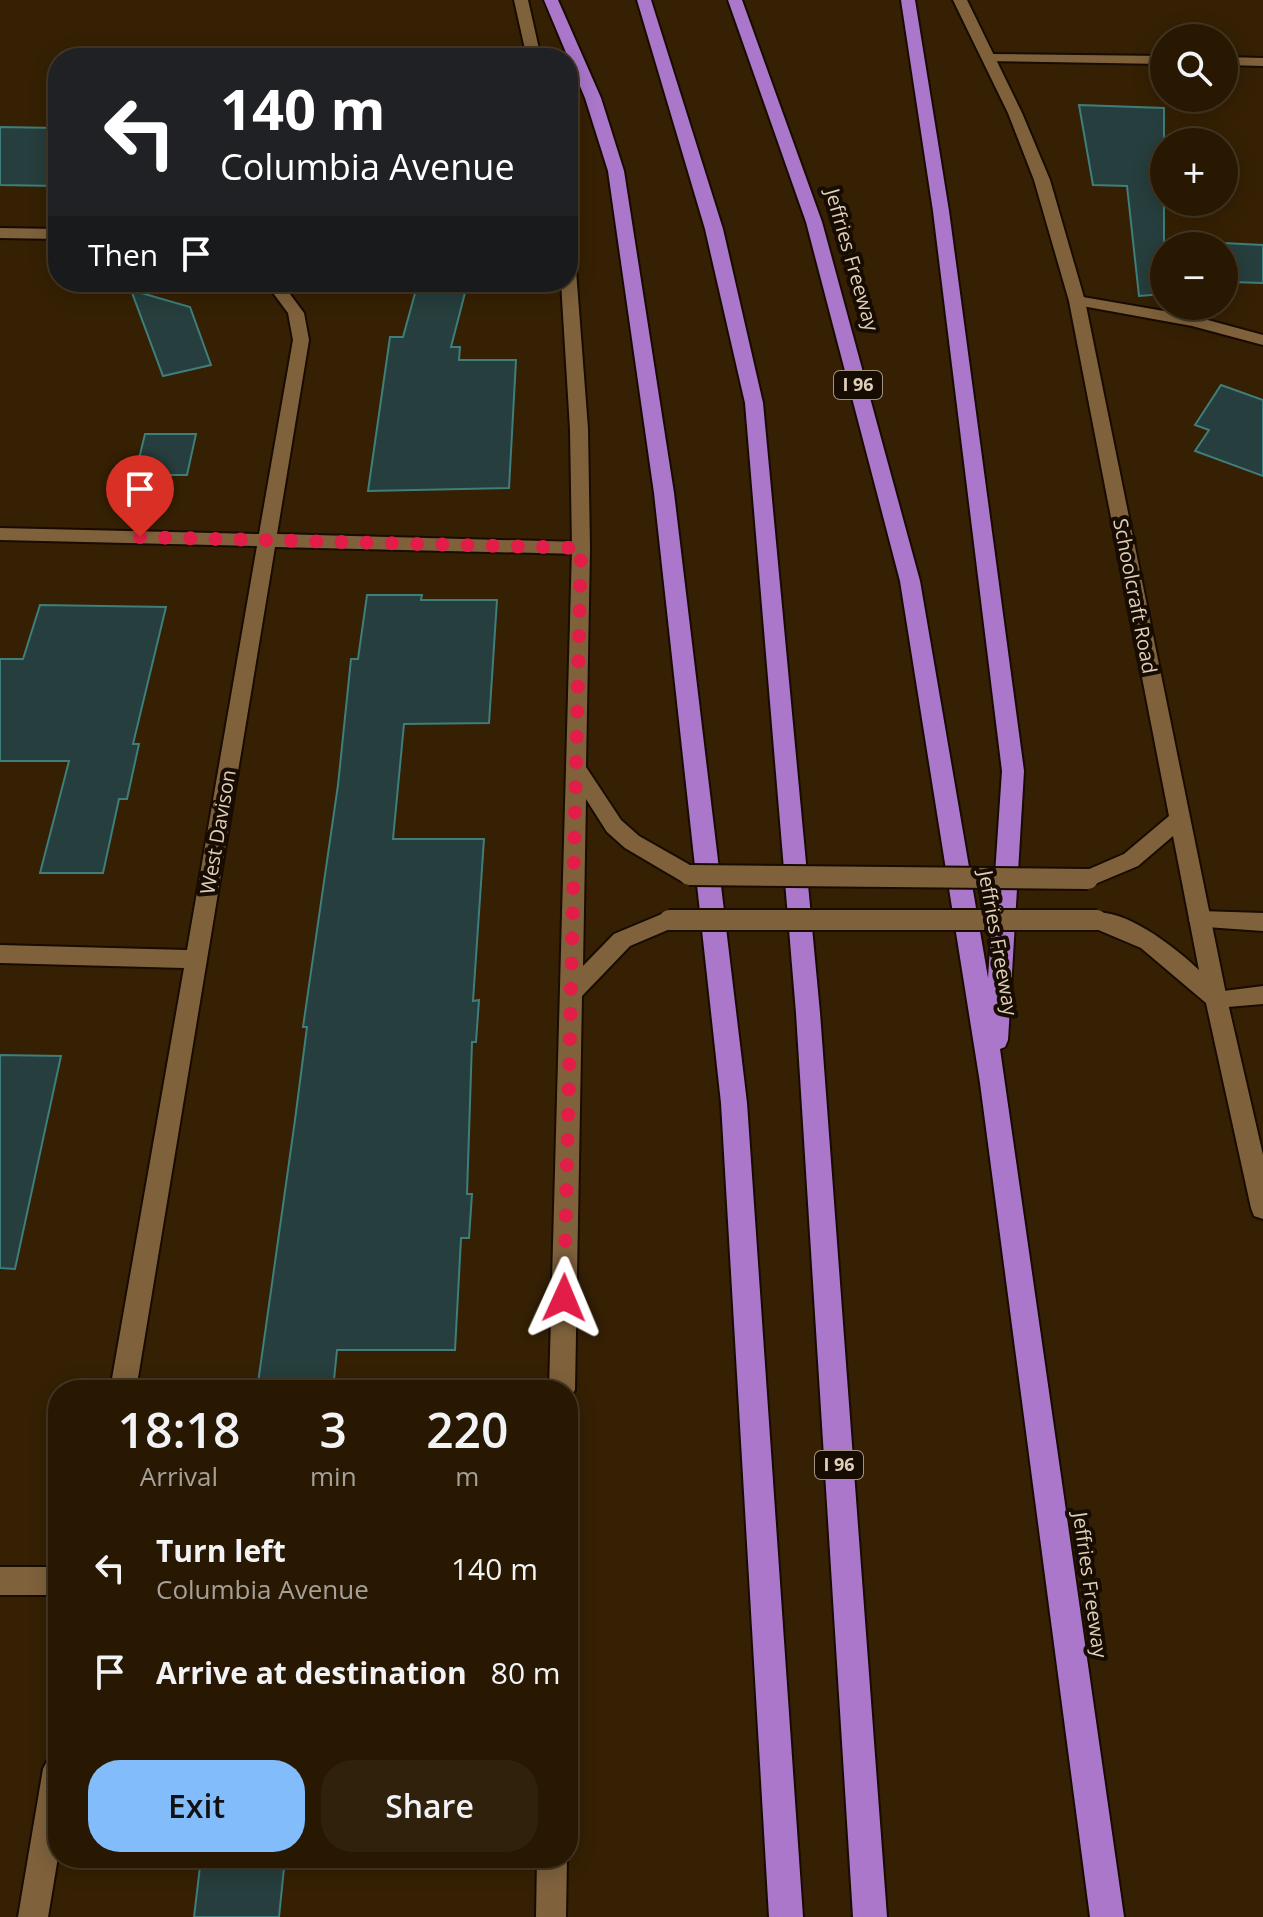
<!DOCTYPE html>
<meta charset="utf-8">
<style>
body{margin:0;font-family:"Open Sans",sans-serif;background:#30210c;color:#f1f3f6;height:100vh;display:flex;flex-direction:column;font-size:30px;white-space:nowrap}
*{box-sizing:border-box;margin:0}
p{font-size:26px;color:#a5a099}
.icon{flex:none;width:44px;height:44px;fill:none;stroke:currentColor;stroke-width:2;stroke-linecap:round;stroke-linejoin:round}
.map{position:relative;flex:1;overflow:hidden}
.side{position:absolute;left:48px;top:1380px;width:530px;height:488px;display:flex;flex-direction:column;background:#281802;border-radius:32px;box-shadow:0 4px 20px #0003,0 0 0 2px #443724}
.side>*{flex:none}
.top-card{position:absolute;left:48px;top:48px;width:530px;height:244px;border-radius:32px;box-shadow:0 4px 20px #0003,0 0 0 2px #443724;background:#202124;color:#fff;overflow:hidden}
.fabs{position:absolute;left:1150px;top:24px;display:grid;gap:16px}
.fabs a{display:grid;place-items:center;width:88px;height:88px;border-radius:50%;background:#281802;box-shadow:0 4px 20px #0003,0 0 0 2px #443724;font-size:40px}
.pin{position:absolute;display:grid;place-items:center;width:68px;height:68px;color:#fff;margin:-82px -34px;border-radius:50% 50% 50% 0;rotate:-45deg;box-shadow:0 0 8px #0007}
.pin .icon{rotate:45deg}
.me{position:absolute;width:88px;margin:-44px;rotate:1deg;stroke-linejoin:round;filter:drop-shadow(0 0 6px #0008)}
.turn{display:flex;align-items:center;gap:28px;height:168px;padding:0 40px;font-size:36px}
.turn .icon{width:104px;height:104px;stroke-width:2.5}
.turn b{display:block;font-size:56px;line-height:68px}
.then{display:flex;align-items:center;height:76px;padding:0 40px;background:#0003;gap:16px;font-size:30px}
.eta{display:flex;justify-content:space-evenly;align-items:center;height:136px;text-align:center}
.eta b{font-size:48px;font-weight:600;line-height:56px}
.primary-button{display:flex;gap:16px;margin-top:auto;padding:16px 40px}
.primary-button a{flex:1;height:92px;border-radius:32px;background:#83bcfb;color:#111;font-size:32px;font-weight:600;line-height:92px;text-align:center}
.primary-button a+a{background:#30210c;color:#f1f3f6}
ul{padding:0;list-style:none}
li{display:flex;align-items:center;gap:24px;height:104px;padding:0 40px}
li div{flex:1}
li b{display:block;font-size:30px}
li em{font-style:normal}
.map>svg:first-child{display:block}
.building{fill:#263e3d;stroke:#3e7e7b;stroke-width:2}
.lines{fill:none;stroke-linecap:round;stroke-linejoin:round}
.minor-casing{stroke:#180b00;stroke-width:4}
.secondary-casing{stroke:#180b00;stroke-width:4}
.motorway-casing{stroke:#180b00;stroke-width:4}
.minor{fill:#7f623c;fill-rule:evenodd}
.secondary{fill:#7f623c;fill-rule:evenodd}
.motorway{fill:#aa77ca;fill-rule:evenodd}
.secondary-bridge-casing{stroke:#180b00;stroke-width:24;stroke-linecap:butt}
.secondary-bridge{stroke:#7f623c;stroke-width:20}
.route{stroke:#e11d48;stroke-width:14;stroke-dasharray:0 25.2}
.labels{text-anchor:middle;stroke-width:8;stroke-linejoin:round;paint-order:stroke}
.shield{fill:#170c01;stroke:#a39482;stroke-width:2}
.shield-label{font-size:18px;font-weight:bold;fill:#dfceba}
.street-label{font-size:20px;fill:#dfceba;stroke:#170c01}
</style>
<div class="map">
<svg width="1263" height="1917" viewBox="0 0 1263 1917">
<rect width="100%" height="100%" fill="#352003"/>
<g class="building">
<path d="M 1079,105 L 1164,108 L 1164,294 L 1139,296 L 1127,186 L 1093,185 Z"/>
<path d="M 0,127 L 58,128 L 58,186 L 0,185 Z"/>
<path d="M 1223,243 L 1263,245 L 1263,283 L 1231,282 Z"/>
<path d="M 417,286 L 466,289 L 451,347 L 460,347 L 459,360 L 516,360 L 509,488 L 368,491 L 390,337 L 403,337 Z"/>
<path d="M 131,290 L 190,307 L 211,365 L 163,376 Z"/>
<path d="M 1221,385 L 1263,400 L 1263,476 L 1195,451 L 1209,430 L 1195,425 Z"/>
<path d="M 145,434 L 196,434 L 187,475 L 135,475 Z"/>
<path d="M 367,595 L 422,595 L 421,600 L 497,600 L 489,723 L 404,724 L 393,839 L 484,839 L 473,1001 L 479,1000 L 476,1042 L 472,1042 L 467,1194 L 472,1194 L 469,1238 L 461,1238 L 455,1350 L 337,1350 L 333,1390 L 257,1390 L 295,1120 L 307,1027 L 303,1027 L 338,785 L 351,659 L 358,659 Z"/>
<path d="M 40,605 L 166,607 L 133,744 L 139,744 L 127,799 L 119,799 L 103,873 L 40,873 L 69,761 L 0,761 L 0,659 L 23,659 Z"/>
<path d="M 0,1055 L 61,1056 L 15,1269 L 0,1268 Z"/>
<path d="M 201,1858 L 285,1858 L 279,1917 L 194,1917 Z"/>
</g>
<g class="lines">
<g class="minor-casing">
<g id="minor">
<path d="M 989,54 L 1164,56 L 1164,64 L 984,61 L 982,58 Z"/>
<path d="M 1224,57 L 1263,58 L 1263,66 L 1224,65 Z"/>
<path d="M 0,228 L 58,229 L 58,239 L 0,238 Z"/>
<path d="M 265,282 L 281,282 L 304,313 L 309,340 L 277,534 L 581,542 L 590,548 L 581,554 L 275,547 L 136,1390 L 110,1390 L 184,968 L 0,963 L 0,945 L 187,950 L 257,546 L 0,540 L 0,528 L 259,534 L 293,340 L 288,313 Z"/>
<path d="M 1077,296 L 1193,316 L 1263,335 L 1263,345 L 1192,326 L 1071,304 L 1069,301 Z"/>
<path d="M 1200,911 L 1263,913 L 1263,931 L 1192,926 L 1189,920 L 1192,914 Z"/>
<path d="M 1263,986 L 1263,1004 L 1216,1008 L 1208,1005 L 1205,999 L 1208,993 Z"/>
<rect x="0" y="1567" width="58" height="28"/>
<path d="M 58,1754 L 58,1857 L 48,1917 L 18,1917 L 43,1769 L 48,1759 Z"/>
</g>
</g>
<g class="secondary-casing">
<g id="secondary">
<path d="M 514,0 L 528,0 L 541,58 L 527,58 Z"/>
<path d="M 953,0 L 967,0 L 1022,113 L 1050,180 L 1085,301 L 1227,999 L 1263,1155 L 1263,1219 L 1254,1216 L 1251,1208 L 1206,1003 L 1141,948 L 1089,926 L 1086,920 L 1089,914 C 1121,904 1177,949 1199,970 L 1173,836 L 1138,866 L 1088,887 L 1080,885 L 1077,879 L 1080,873 L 1124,854 L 1169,816 L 1069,301 L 1034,180 L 1008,113 Z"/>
<path d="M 568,265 L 576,270 L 588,429 L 590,548 L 586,767 L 621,820 L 639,836 L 697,869 L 700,875 L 697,881 L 689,883 L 681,881 L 625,848 L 607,832 L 586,799 L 583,966 L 614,934 L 669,911 L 677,914 L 680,920 L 677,926 L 630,946 L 582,996 L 575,1390 L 568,1400 L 568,1390 L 549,1390 L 572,548 L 570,429 L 561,282 L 568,282 Z"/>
<path d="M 537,1858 L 567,1858 L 566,1917 L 536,1917 Z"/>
</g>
</g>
<g class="motorway-casing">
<g id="motorway">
<path d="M 544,0 L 558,0 L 601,98 L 624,171 L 674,493 L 747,1103 L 803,1917 L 769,1917 L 721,1103 L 654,493 L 608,171 L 585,98 Z"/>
<path d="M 637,0 L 651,0 L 723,229 L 763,403 L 820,1013 L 887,1917 L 853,1917 L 796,1013 L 745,403 L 705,229 Z"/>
<path d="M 728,0 L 742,0 L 822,222 L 920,581 L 988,978 L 1002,771 L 933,211 L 901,0 L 915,0 L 949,211 L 1024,771 L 1008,1040 L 1005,1047 L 1000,1049 L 1124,1917 L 1090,1917 L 980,1083 L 900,581 L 806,222 Z"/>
</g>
</g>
<use href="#minor" class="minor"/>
<use href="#secondary" class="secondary"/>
<use href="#motorway" class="motorway"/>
<g class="secondary-bridge-casing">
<g id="secondary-bridge">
<path d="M 689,875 L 1088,879"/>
<path d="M 669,920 L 1097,920"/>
</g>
</g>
<use href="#secondary-bridge" class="secondary-bridge"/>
</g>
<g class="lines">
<path class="route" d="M 140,537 L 581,548 L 564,1298"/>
</g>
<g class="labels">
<g class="shield">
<rect x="834" y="371" width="48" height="28" rx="6"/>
<rect x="815" y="1451" width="48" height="28" rx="6"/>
</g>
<g class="shield-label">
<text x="858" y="391">I 96</text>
<text x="839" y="1471">I 96</text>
</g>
<g class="street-label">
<text transform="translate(852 260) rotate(74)" y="7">Jeffries Freeway</text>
<text transform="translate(1135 596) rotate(79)" y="7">Schoolcraft Road</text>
<text transform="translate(218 832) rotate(-80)" y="7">West Davison</text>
<text transform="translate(998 943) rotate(80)" y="7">Jeffries Freeway</text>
<text transform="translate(1090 1585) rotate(82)" y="7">Jeffries Freeway</text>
</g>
</g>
</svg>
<div class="fabs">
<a><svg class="icon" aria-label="search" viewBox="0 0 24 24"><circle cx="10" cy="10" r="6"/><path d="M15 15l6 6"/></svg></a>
<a>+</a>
<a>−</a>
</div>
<div class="pin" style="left:140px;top:537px;background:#d93025"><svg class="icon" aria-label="arrive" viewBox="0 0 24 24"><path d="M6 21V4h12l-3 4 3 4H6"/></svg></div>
<svg class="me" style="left:564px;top:1298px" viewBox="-20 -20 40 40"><path d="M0-17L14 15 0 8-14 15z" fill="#e11d48" stroke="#fff" stroke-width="4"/></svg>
<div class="top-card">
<div class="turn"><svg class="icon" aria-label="left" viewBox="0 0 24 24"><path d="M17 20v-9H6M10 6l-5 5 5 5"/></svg><div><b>140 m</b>Columbia Avenue</div></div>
<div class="then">Then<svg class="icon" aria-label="arrive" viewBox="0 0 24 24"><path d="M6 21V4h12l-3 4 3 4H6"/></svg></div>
</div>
<section class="side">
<div class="eta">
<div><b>18:18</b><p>Arrival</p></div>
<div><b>3</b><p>min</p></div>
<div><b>220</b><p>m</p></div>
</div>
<ul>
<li><svg class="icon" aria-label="left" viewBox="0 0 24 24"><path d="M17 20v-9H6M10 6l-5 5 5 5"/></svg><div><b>Turn left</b><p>Columbia Avenue</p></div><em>140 m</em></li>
<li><svg class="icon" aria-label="arrive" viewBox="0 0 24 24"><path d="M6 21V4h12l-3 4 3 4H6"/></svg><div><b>Arrive at destination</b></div><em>80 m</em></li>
</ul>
<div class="primary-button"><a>Exit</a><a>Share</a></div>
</section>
</div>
